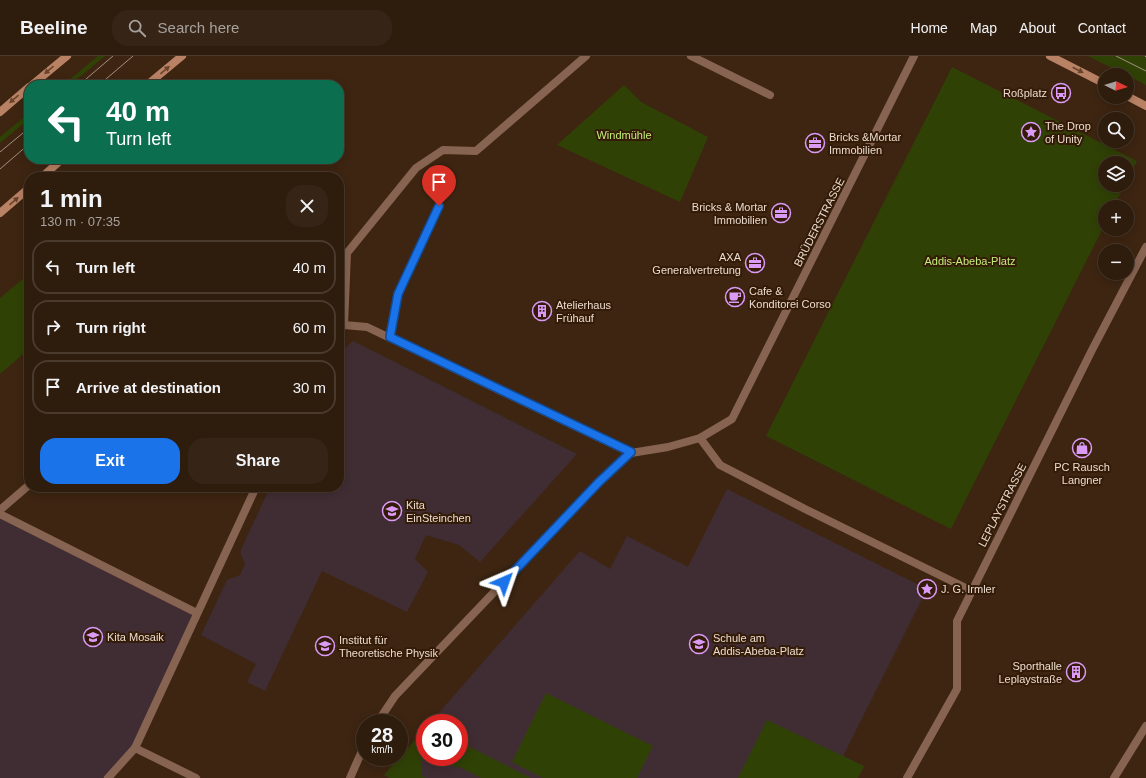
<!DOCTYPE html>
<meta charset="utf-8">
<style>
body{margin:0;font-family:Helvetica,sans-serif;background:#362516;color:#f1f3f6;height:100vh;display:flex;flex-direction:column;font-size:15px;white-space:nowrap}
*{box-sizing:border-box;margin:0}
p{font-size:13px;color:#a7a19d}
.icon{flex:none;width:22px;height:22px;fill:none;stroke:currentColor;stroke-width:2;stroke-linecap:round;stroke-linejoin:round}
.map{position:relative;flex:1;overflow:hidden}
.drawer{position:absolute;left:24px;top:116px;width:320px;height:320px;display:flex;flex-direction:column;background:#2e1c0d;border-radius:16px;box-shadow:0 2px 10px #0003,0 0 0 1px #493a2e}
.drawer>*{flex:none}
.top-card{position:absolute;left:24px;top:24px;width:320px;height:84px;border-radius:16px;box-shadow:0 2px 10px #0003,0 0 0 1px #493a2e;background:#0b6e4f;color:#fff;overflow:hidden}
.needle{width:26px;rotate:95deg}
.tools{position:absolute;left:1098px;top:12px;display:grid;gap:8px}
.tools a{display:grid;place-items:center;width:36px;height:36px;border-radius:50%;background:#2e1c0d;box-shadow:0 2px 10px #0003,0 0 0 1px #493a2e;font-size:20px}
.speed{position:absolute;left:356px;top:658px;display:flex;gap:8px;font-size:20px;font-weight:700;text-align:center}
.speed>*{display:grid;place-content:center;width:52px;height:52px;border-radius:50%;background:#2e1c0d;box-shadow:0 2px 10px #0003,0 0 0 1px #493a2e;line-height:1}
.speed small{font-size:10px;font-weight:400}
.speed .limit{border:6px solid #d22;background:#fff;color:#111}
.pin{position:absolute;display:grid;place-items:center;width:34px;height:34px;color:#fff;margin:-41px -17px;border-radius:50% 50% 50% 0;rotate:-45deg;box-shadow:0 0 4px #0007}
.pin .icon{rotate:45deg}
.me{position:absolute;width:44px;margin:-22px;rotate:43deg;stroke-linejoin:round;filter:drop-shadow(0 0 3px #0008)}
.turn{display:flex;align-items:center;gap:14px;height:84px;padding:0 16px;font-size:18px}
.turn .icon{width:52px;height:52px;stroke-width:2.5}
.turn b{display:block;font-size:28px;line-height:34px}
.round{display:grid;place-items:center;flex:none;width:42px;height:42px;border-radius:16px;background:#362516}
.overview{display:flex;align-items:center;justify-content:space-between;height:68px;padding:0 16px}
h1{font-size:24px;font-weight:700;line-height:30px}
.button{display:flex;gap:8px;margin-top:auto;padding:8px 16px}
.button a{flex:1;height:46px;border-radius:16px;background:#1a73e8;color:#fff;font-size:16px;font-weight:700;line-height:46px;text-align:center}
.button a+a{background:#362516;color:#f1f3f6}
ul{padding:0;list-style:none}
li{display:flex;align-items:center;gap:12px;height:54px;margin:0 8px 6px;padding:0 8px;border:2px solid #493a2e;border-radius:16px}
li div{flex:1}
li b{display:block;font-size:15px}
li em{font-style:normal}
header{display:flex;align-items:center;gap:24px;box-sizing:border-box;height:56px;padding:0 20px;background:#2e1c0d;border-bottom:1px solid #493a2e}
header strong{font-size:19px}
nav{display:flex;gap:22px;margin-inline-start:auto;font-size:14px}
.search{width:280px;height:36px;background:#362516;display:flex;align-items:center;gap:10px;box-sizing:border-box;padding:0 14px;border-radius:16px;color:#a7a19d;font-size:15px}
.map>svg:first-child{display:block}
.education{fill:#402d34}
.green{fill:#304106}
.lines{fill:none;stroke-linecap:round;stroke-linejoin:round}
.service{stroke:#876351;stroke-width:8}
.pedestrian{stroke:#876351;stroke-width:8}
.minor{stroke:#876351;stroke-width:8}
.secondary{stroke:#ba8265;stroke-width:8}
.tram{stroke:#a49081;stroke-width:1}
.oneway{fill:#69442d}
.route-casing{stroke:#114b97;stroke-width:10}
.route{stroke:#1a73e8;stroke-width:7}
.labels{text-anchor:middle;stroke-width:4;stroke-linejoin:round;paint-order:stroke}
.poi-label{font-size:11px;fill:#ebdbcf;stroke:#331b07;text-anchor:start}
.park-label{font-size:11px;fill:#c3ec79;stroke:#331b07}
.street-label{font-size:11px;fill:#ebdbcf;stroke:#331b07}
</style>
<header>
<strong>Beeline</strong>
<div class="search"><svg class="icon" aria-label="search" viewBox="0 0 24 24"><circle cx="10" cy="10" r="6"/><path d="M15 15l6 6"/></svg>Search here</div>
<nav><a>Home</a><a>Map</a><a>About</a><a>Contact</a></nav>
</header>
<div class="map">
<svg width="1146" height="722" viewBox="0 0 1146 722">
<rect width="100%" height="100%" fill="#3d2511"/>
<g class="education">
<path d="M 353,285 L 577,398 L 480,506 L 459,489 L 426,479 L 415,503 L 428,516 L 407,556 L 322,515 L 265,635 L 247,626 L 256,608 L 201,579 L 227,524 L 240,519 L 245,508 L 240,496 L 270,431 L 339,431 L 339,297 Z"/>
<path d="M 727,433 L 927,533 L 843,700 L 864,710 L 858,722 L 390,722 L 384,719 L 425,673 L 425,701 L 459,701 L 459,667 L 430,667 L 580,495 L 610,513 L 627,480 L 688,511 Z"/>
<path d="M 0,458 L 197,557 L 135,692 L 108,722 L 0,722 Z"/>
</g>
<g class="green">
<path d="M 98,0 L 105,0 L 70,29 L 63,29 Z"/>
<path d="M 1088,0 L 1146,0 L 1146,29 Z"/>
<path d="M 952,11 L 1137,105 L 1127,124 L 1127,107 L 1105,107 L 1105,129 L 1125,129 L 1113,151 L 1105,151 L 1105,168 L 951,473 L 766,380 Z"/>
<path d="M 624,29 L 641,46 L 708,81 L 680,146 L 557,89 Z"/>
<path d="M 29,57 L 29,63 L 0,87 L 0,81 Z"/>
<path d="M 29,218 L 29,293 L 0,318 L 0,242 Z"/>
<path d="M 546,637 L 653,690 L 637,722 L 543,722 L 512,706 Z"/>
<path d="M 767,664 L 864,710 L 858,722 L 738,722 Z"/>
<path d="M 425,673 L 425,692 L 422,699 L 421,720 L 427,722 L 390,722 L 384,719 Z"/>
<path d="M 459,684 L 468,689 L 468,690 L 531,722 L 481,722 L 458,710 L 457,712 L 437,701 L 459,701 Z"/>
</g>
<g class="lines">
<g class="service">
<path d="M 691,0 L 770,39"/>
<path d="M 344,269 L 347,197 L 416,112 L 443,94 L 476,95 L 586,0"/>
<path d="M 340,271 L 344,269 L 367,271 L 631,397"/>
<path d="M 389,281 L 398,238 L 439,150"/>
<path d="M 0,454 L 29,429"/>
<path d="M 0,458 L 197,557"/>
<path d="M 135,692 L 196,722"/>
<path d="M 108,722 L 135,692 L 256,431"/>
<path d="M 1114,722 L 1146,670"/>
</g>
<path class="pedestrian" d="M 700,382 L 720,409 L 807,454 L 972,535"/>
<g class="minor">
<path d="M 377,667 L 395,640 L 599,426 L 631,397 L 668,391 L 700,382 L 732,363 L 914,0"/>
<path d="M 350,722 L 365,688"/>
<path d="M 907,722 L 957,633 L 957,565 L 1092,294 L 1146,191"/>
</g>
<g class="secondary">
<path d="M 1050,0 L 1105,28"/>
<path d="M 32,29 L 67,0"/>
<path d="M 147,29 L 182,0"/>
<path d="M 1127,40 L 1146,50"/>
<path d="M 0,56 L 29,31"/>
<path d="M 42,121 L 62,103"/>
<path d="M 0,157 L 29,132"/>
</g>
<g class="tram">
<path d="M 1116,0 L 1146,15"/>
<path d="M 1145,0 L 1146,1"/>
<path d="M 79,29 L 113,0"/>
<path d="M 99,29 L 133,0"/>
<path d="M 0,96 L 29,72"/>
<path d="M 0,113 L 29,88"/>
</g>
</g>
<defs><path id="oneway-solid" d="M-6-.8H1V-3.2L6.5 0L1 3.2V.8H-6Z"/></defs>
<g class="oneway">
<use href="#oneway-solid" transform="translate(49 14) rotate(140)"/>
<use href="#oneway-solid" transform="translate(165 14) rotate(-40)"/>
<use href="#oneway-solid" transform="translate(1078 14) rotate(27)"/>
<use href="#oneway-solid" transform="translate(14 43) rotate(140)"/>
<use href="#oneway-solid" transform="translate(14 145) rotate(-41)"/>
</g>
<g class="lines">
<g class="route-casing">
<path id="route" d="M 439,150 L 398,238 L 390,281 L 631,396 L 599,426 L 504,526"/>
</g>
<use href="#route" class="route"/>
</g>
<defs>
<g id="bus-ring" transform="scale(1)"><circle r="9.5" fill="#331b07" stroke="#da9af6" stroke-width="1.5"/><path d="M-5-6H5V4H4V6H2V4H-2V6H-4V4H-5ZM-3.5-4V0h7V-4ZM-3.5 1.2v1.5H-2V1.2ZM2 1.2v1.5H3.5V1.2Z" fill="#da9af6"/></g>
<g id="sight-ring" transform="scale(1)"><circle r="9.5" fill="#331b07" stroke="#da9af6" stroke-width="1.5"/><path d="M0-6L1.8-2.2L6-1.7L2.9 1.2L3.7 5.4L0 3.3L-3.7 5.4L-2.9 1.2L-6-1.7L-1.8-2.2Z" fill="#da9af6"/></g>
<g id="office-ring" transform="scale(1)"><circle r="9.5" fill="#331b07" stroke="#da9af6" stroke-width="1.5"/><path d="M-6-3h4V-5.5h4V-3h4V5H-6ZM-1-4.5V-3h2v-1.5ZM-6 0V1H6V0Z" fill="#da9af6"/></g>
<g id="cafe-ring" transform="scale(1)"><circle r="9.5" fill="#331b07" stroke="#da9af6" stroke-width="1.5"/><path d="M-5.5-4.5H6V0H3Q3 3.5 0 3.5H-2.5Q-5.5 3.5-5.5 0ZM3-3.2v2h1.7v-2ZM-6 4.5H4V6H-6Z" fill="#da9af6"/></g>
<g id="building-ring" transform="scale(1)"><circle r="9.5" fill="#331b07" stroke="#da9af6" stroke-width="1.5"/><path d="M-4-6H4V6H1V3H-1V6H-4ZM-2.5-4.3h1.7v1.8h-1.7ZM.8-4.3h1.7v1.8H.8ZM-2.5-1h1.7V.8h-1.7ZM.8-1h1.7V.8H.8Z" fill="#da9af6"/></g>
<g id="shop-ring" transform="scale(1)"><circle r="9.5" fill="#331b07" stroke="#da9af6" stroke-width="1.5"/><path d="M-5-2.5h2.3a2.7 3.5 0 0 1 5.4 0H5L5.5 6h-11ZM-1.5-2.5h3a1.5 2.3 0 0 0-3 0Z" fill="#da9af6"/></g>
<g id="school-ring" transform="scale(1)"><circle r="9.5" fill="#331b07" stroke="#da9af6" stroke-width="1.5"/><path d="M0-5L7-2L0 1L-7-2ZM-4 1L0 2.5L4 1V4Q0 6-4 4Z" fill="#da9af6"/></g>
<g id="university-ring" transform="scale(1)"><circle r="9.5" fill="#331b07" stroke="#da9af6" stroke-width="1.5"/><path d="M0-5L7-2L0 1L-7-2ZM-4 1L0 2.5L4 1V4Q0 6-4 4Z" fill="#da9af6"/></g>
</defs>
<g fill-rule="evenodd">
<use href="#bus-ring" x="1061" y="37"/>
<use href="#sight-ring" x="1031" y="76"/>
<use href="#office-ring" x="815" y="87"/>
<use href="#office-ring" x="781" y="157"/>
<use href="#office-ring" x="755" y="207"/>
<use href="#cafe-ring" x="735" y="241"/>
<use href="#building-ring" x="542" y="255"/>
<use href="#shop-ring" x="1082" y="392"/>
<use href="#school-ring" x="392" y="455"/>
<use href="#sight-ring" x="927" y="533"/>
<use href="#school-ring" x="93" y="581"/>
<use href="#school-ring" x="699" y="588"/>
<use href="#university-ring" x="325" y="590"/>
<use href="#building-ring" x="1076" y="616"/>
</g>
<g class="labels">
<g class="poi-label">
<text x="1047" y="41" text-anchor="end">Roßplatz</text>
<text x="1045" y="74">The Drop<tspan x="1045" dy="13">of Unity</tspan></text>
<text x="829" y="85">Bricks &amp;Mortar<tspan x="829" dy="13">Immobilien</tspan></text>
<text x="767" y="155" text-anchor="end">Bricks &amp; Mortar<tspan x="767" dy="13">Immobilien</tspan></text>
<text x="741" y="205" text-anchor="end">AXA<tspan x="741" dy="13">Generalvertretung</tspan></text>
<text x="749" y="239">Cafe &amp;<tspan x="749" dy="13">Konditorei Corso</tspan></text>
<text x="556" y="253">Atelierhaus<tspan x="556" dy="13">Frühauf</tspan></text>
<text x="1082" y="415" text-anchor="middle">PC Rausch<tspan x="1082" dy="13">Langner</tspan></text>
<text x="406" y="453">Kita<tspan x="406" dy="13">EinSteinchen</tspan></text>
<text x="941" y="537">J. G. Irmler</text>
<text x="107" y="585">Kita Mosaik</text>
<text x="713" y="586">Schule am<tspan x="713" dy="13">Addis-Abeba-Platz</tspan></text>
<text x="339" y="588">Institut für<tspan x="339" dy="13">Theoretische Physik</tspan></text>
<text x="1062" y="614" text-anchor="end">Sporthalle<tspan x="1062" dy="13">Leplaystraße</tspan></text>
</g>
<g class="park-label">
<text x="624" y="83">Windmühle</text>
<text x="970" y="209">Addis-Abeba-Platz</text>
</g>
<g class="street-label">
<text transform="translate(819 166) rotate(-63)" y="4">BRÜDERSTRASSE</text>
<text transform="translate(1002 449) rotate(-63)" y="4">LEPLAYSTRASSE</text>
</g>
</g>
</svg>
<div class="tools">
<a><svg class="needle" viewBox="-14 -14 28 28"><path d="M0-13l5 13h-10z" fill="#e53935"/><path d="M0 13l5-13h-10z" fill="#a7a19d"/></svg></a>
<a><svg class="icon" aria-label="search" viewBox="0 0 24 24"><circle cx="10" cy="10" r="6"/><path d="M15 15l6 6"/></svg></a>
<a><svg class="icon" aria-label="layers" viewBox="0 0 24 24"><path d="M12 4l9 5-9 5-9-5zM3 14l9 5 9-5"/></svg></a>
<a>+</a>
<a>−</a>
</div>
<div class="speed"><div>28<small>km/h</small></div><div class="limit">30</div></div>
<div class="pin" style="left:439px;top:150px;background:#d93025"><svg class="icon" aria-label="arrive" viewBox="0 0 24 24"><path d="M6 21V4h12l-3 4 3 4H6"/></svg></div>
<svg class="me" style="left:504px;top:526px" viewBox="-20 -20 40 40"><path d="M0-17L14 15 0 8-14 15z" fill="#1a73e8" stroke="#fff" stroke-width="4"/></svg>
<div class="top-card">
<div class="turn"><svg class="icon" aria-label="left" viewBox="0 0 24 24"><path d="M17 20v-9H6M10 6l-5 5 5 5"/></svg><div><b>40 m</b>Turn left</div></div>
</div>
<section class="drawer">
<div class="overview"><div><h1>1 min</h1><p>130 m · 07:35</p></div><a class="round"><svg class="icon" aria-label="close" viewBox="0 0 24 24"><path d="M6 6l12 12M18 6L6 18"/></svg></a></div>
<ul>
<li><svg class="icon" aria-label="left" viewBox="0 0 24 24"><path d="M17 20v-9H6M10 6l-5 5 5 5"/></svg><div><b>Turn left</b></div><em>40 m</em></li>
<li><svg class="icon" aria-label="right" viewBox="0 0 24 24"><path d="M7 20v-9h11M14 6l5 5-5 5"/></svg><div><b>Turn right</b></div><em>60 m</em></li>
<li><svg class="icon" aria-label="arrive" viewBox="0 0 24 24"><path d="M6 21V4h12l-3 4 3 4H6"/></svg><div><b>Arrive at destination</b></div><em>30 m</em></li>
</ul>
<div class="button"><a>Exit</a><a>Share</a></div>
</section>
</div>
